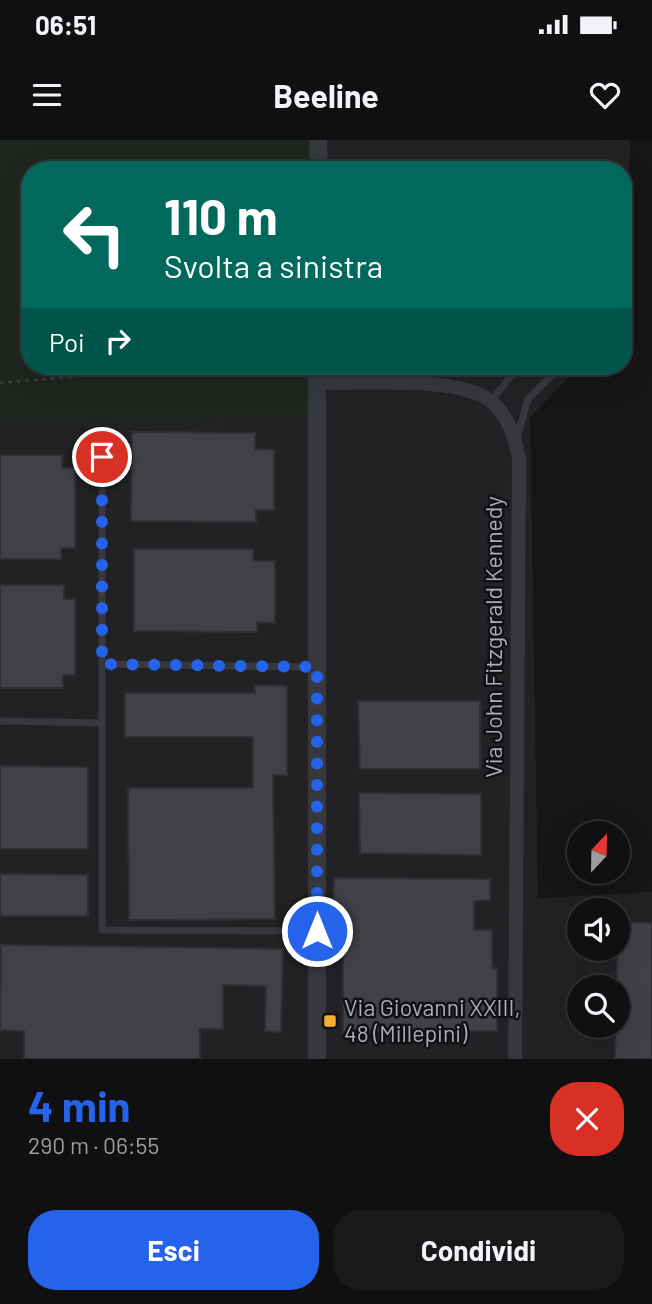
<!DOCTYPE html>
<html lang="it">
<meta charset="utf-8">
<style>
body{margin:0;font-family:Barlow,sans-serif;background:#19191b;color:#f1f3f6;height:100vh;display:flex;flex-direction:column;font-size:26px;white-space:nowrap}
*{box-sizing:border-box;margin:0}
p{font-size:23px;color:#9c9d9f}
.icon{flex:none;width:38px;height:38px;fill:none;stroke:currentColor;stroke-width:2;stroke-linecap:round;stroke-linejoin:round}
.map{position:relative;height:919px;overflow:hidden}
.sheet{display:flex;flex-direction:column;background:#101012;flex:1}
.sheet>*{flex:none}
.hud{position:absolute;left:21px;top:21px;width:611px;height:214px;border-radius:28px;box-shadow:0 7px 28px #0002,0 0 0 2px #303032;background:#00695c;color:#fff;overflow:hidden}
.needle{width:46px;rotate:22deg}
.fabs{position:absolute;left:567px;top:681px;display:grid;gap:14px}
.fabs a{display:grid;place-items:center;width:63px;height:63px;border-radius:50%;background:#101012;box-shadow:0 7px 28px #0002,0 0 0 2px #303032;font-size:35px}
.pin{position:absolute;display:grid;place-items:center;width:60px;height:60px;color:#fff;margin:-30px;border:4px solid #fff;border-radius:50%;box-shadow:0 2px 7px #0007}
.me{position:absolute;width:77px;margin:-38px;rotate:0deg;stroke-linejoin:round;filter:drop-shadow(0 0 5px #0008)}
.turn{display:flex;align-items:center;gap:24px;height:147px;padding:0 28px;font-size:32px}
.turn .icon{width:91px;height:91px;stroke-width:2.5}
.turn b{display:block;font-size:49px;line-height:60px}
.then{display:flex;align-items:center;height:66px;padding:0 28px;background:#0003;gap:14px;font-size:26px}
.round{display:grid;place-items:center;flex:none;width:74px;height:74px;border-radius:28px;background:#19191b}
.summary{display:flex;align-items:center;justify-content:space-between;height:119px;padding:0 28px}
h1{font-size:42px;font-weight:700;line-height:52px;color:#2563eb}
.button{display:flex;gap:14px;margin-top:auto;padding:14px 28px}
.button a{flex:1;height:80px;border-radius:28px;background:#2563eb;color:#fff;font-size:28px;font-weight:700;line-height:80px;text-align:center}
.button a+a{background:#19191b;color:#f1f3f6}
.status{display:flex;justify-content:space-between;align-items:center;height:49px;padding:0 35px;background:#101012;direction:ltr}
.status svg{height:19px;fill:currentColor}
header{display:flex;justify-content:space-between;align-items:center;height:91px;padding:0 28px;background:#101012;font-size:32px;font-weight:700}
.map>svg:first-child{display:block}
.built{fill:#222225;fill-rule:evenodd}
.green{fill:#1e261f}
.building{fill:#404145;stroke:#303034;stroke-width:2}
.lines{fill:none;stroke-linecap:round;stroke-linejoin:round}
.path{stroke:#3d3f44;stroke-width:2.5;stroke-dasharray:3.5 5;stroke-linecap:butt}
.service{stroke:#37383d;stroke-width:7}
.minor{stroke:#37383d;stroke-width:14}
.tertiary{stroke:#37383d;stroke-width:18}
.route{stroke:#2563eb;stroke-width:12;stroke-dasharray:0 21.6}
.poi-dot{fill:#f2b134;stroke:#111113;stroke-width:2.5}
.labels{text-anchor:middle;stroke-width:5;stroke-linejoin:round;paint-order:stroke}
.street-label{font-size:23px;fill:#a8adb8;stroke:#111113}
.poi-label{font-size:23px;fill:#a8adb8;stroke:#111113;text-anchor:start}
</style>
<div class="status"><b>06:51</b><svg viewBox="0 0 49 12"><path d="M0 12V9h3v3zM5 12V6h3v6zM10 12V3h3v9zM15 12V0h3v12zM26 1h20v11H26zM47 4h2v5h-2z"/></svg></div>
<header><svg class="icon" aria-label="menu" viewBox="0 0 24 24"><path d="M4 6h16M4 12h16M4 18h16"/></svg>Beeline<svg class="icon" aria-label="heart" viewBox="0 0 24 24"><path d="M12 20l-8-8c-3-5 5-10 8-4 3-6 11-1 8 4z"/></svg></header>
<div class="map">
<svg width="652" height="919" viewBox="0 0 652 919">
<rect width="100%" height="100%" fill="#161618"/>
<g class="built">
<path d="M 313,0 L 631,0 L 623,98 L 623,30 L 313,30 Z"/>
<path d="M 317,226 L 580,226 L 530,277 L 538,758 L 652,752 L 652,919 L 0,919 L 0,280 ZM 579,770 L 618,770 L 618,808 L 579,808 ZM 579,847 L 618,847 L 618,886 L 579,886 Z"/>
</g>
<path class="green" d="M 0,0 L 315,0 L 316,30 L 30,30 L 30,226 L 318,226 L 319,278 L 0,282 Z"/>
<g class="building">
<path d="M 132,292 L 255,293 L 255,309 L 274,310 L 274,370 L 256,370 L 256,382 L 131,381 Z"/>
<path d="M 0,315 L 62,315 L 62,328 L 75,328 L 75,408 L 61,408 L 61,419 L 0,419 Z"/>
<path d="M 134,409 L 253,409 L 253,421 L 275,421 L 275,483 L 257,482 L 257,492 L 134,491 Z"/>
<path d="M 0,445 L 64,445 L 64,459 L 75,459 L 75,535 L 63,535 L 63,548 L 0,548 Z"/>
<path d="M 255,545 L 287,546 L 287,635 L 273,635 L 275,779 L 129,780 L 128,648 L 253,648 L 253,597 L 125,597 L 125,553 L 255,553 Z"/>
<path d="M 358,561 L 480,561 L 480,629 L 360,629 Z"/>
<path d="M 0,626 L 88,627 L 88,709 L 0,709 Z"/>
<path d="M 359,653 L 481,654 L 481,715 L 360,713 Z"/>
<path d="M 0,734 L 88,735 L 88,776 L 0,776 Z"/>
<path d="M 334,738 L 490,739 L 490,760 L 474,761 L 474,790 L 492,790 L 492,828 L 497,828 L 497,891 L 343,892 L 343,816 L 332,816 Z"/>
<path d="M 618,782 L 652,783 L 652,919 L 615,919 Z"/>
<path d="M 1,805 L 283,809 L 281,892 L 265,891 L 266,846 L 223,845 L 223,889 L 200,889 L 200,919 L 24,919 L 24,891 L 0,890 Z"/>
</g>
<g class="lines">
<path class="path" d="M 0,243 L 201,226"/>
<g class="service">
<path d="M 327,30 L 340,30"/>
<path d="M 491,261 L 519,226"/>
<path d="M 102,291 L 102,790 L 316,791"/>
<path d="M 517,298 L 528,259 L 561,226"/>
<path d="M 102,524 L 315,527"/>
<path d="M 0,581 L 102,583"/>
</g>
<path class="minor" d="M 317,243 C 359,244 461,235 492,262 C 509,277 515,298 519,319 L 515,919"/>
<g class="tertiary">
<path d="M 318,0 L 319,30"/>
<path d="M 317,919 L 317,226"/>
</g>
</g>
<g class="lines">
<path class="route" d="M 102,317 L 102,524 L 317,527 L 317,791"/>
</g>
<rect class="poi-dot" x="323" y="874" width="14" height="14" rx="3.5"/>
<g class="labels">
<g class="street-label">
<text transform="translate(494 497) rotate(-90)" y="8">Via John Fitzgerald Kennedy</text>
</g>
<g class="poi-label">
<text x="344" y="876">Via Giovanni XXIII,<tspan x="344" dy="26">48 (Millepini)</tspan></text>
</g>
</g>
</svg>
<div class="fabs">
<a><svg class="needle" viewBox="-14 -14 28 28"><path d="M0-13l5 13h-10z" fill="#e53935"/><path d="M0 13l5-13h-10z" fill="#9c9d9f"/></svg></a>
<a><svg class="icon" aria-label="sound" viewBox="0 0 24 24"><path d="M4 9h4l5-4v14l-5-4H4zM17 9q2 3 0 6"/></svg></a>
<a><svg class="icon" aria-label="search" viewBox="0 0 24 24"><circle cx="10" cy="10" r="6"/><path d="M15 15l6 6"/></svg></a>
</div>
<div class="pin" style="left:102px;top:317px;background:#d93025"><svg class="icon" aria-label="arrive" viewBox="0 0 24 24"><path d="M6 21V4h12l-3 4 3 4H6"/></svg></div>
<svg class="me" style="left:317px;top:791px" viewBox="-20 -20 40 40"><circle r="17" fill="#2563eb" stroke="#fff" stroke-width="3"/><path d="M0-11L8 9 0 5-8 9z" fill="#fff"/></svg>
<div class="hud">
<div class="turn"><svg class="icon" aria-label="left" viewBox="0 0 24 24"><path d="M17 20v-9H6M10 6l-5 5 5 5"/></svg><div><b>110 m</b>Svolta a sinistra</div></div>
<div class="then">Poi<svg class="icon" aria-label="right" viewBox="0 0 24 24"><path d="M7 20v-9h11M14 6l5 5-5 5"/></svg></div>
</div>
</div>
<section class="sheet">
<div class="summary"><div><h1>4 min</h1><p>290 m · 06:55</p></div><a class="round" style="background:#d93025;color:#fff"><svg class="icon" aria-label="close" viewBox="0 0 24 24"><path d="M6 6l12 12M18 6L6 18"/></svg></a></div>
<div class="button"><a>Esci</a><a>Condividi</a></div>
</section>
